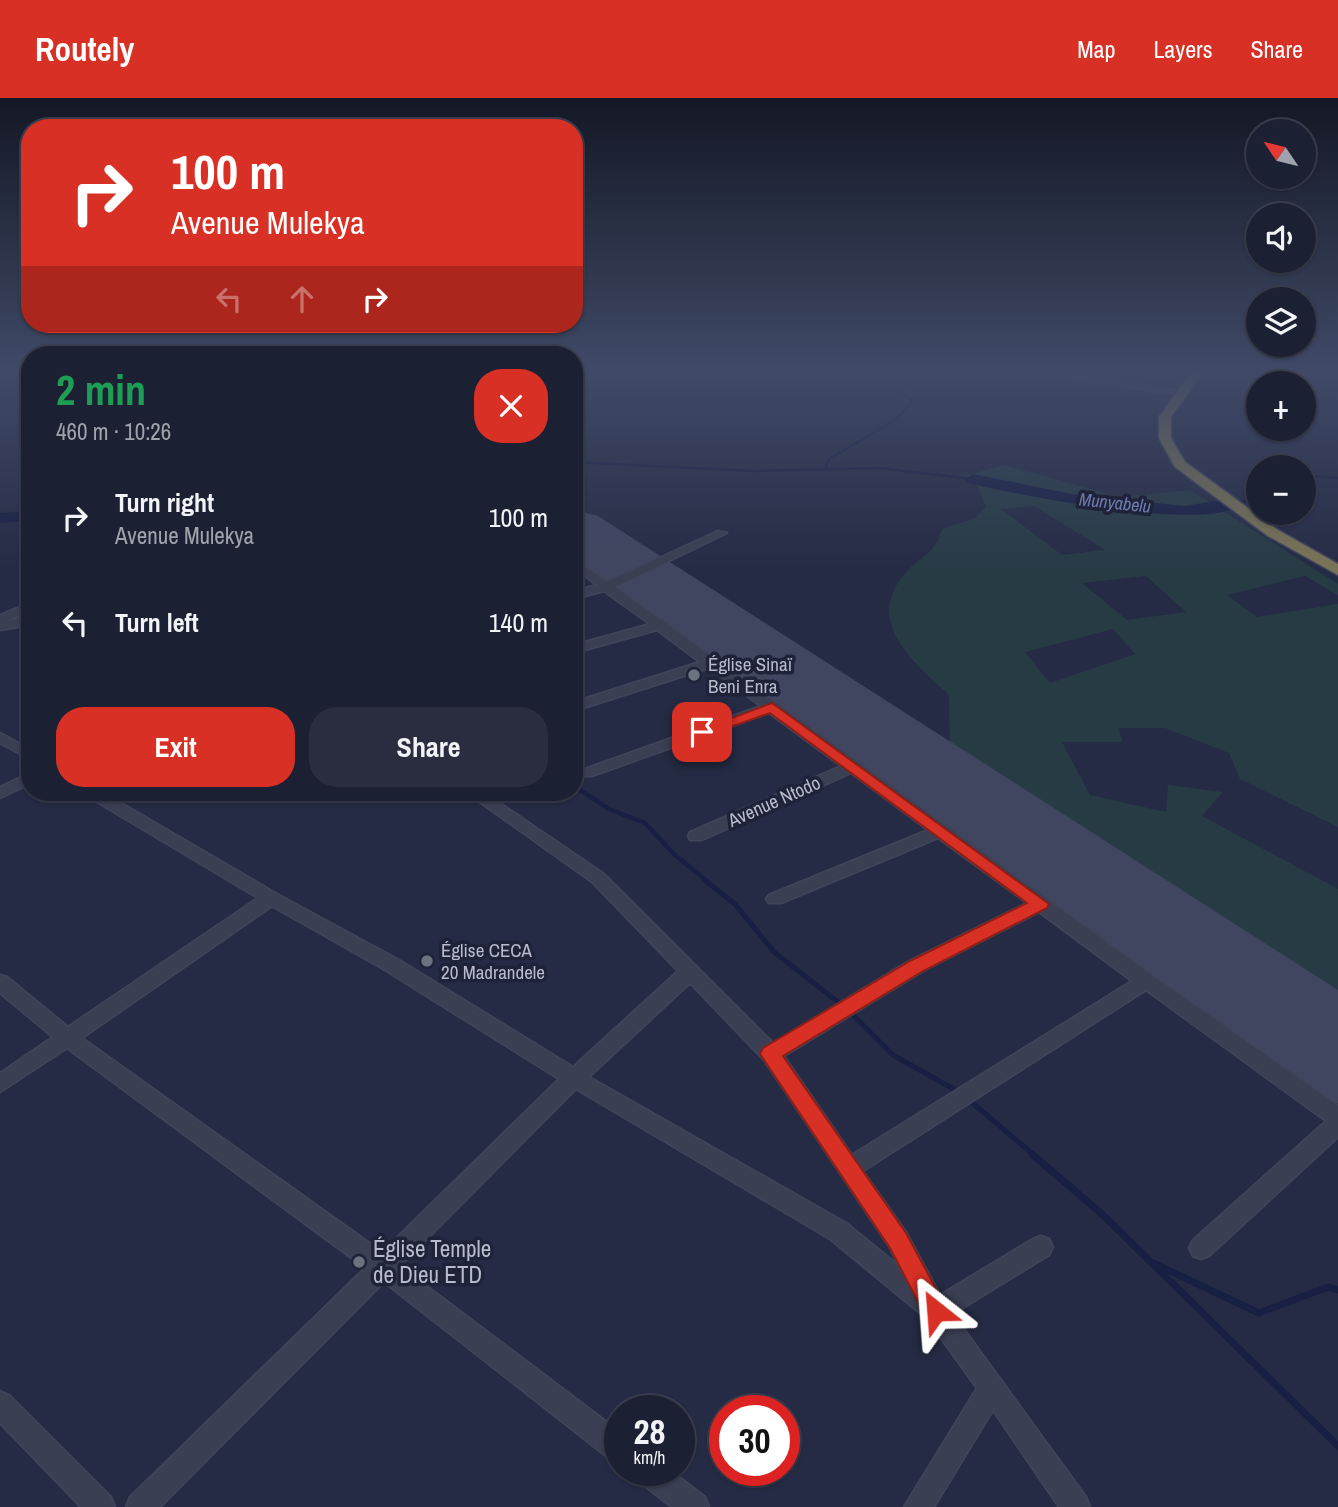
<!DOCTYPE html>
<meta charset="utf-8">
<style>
body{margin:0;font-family:"Archivo Narrow",sans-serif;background:#292d3f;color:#f1f3f6;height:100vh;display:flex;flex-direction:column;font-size:26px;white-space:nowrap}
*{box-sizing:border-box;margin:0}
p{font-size:23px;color:#a0a3ac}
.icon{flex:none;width:38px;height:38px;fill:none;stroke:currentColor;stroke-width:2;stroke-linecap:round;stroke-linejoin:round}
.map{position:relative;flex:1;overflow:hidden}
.details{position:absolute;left:21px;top:248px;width:562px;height:455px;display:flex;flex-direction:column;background:#1c2033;border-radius:28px;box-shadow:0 2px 5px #0004,0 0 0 2px #3a3e4e}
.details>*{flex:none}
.hud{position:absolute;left:21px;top:21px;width:562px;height:214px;border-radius:28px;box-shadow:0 2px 5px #0004,0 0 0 2px #3a3e4e;background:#d93025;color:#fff;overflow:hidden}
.needle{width:46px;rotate:305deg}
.buttons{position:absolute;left:1246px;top:21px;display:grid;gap:14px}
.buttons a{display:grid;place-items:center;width:70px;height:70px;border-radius:50%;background:#1c2033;box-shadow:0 2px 5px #0004,0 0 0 2px #3a3e4e;font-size:35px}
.speed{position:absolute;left:604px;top:1297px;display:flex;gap:14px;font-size:35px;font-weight:700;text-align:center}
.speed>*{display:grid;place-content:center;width:91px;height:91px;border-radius:50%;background:#1c2033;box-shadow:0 2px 5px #0004,0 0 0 2px #3a3e4e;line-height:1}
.speed small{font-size:18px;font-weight:400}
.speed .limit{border:10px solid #d22;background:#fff;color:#111}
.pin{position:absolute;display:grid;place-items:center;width:60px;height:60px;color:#fff;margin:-30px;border-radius:14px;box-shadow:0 4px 10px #0006}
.me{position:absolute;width:77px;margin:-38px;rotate:332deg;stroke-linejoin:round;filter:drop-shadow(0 0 5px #0008)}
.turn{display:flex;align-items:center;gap:24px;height:147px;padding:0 35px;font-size:32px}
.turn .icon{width:91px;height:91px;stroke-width:2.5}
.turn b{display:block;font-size:49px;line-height:60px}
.lanes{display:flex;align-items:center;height:66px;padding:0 35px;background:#0003;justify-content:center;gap:35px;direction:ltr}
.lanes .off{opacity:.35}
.round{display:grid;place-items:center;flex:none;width:74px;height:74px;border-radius:28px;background:#292d3f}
.head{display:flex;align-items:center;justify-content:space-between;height:119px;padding:0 35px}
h1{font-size:42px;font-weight:800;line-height:52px;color:#1e9e55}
.primary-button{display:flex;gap:14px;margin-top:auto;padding:14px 35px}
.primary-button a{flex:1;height:80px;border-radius:28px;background:#d93025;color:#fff;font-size:28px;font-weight:800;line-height:80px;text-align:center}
.primary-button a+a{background:#292d3f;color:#f1f3f6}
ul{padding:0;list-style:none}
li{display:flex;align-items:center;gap:21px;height:105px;padding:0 35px}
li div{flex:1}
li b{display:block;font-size:26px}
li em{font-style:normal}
header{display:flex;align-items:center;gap:42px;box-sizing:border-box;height:98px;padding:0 35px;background:#d93025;color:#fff}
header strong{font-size:33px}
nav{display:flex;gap:38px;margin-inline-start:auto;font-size:24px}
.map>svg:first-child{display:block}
.airport{fill:#30364e}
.green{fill:#273b45;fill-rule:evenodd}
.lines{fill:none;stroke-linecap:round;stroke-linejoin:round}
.stream-far4{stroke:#171f43;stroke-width:2.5}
.stream-far3{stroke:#171f43;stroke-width:3.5}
.stream-far2{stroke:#171f43;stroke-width:4.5}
.stream-far1{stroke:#171f43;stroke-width:5}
.stream{stroke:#171f43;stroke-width:7}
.river{fill:#171f43;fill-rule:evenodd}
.runway{fill:#404660;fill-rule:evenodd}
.street-casing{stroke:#40455a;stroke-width:3}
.highway-casing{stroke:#41465b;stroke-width:3}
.street{fill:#3a3f53;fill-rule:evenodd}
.highway{fill:#7a7456;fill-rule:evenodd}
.route{fill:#d93025;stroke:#8d1f18;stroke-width:2}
.worship-dot{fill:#6b7280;stroke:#1e2339;stroke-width:2.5}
.labels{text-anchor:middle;stroke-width:7;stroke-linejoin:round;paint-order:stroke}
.far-water-label{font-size:18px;font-style:italic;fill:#6e7bae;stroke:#1e2339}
.poi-label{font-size:19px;fill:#b7bbcd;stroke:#1e2339;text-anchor:start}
.street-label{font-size:19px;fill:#b7bbcd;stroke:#1e2339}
.near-poi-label{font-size:23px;fill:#b7bbcd;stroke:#1e2339;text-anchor:start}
</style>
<header>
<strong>Routely</strong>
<nav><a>Map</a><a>Layers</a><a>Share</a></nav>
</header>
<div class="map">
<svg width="1338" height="1409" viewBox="0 0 1338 1409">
<rect width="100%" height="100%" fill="#252b44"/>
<path class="airport" d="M 574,410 L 1338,905 L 1338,994 L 574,451 Z"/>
<path class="green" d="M 1004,367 L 1120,399 L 1190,392 L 1338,486 L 1338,497 L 1305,478 L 1227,497 L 1257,519 L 1338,506 L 1338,729 L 1240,681 L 1229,655 L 1165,630 L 1119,630 L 1122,644 L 1062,644 L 1090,697 L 1166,714 L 1168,687 L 1223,694 L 1202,718 L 1338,791 L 1338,905 L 950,653 L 949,597 C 912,563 861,522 908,472 C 924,456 935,455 942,431 L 975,420 L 986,409 L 978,389 L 964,378 ZM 1034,408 L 1104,451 L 1104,452 L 1062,457 L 1001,411 ZM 1146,478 L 1186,514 L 1127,522 L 1082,485 ZM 1113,531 L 1135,556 L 1050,585 L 1025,554 Z"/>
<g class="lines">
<g class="stream-far4">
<path d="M 574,364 L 753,373 L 879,370 L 973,381"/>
<path d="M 825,371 L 829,361 L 897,321 L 912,303 L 899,292 L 908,283 L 903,273"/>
<path d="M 1304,383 L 1312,378 L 1338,380"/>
<path d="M 1242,404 L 1258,402"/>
</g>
<g class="stream-far3">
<path d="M 1235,405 L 1256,402"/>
<path d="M 574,460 L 609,486"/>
</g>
<g class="stream-far2">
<path d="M 744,582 L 1026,784"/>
<path d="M 574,688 L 609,711 L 645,725 L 675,757 L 708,784"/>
</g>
<g class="stream-far1">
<path d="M 706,783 L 735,806 L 774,854 L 842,907"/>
<path d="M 1024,783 L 1338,1008"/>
<path d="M 849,913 L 893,957 L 959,994"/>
<path d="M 969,1002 L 1035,1058"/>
</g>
<g class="stream">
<path d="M 1033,1057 L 1103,1117 L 1338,1348"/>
<path d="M 1153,1165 L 1259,1215 L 1328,1189 L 1338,1192"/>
</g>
<g class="river">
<path d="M 973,376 L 1072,396 L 1184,408 L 1234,400 L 1243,405 C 1214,437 1010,395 967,385 L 965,381 Z"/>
<path d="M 30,413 L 30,423 L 0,425 L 0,415 Z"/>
</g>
<path class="runway" d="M 574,412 L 598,418 L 1338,892 L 1338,1006 L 1294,991 L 574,464 Z"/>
<g class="street-casing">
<g id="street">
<path d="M 1011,273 L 1037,273 L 1186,294 L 1182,297 Z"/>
<path d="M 1164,273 L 1189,273 L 1202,277 L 1198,279 Z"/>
<path d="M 718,433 L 727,435 L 615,489 L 1153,878 L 1338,1008 L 1338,1039 L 1209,1158 L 1201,1161 L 1193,1158 L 1189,1150 L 1193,1142 L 1326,1023 L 1146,892 L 863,1073 L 906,1134 L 940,1197 L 1033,1141 L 1041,1138 L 1049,1141 L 1053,1149 L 1049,1157 L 953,1216 L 1086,1399 L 1090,1409 L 1059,1409 L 993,1312 L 934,1409 L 904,1409 L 977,1290 L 927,1221 L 830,1141 L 576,991 L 400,1168 L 620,1334 L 620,1364 L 610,1361 L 384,1184 L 160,1409 L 126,1409 L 130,1399 L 365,1170 L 67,950 L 0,994 L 0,975 L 53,939 L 0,895 L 0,877 L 7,879 L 68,929 L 258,800 L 87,698 L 85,695 L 104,695 L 277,796 L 399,862 L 573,969 L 678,873 L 592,784 L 467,695 L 485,695 L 604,776 L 773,945 L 909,863 L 1027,805 L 938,740 L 781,805 L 769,805 L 766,801 L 769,797 L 928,732 L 851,675 L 702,742 L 690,742 L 688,738 L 690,734 L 841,668 L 769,615 L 592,678 L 582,678 L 579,675 L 582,672 L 761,608 L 709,570 L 574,613 L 574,604 L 700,564 L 657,532 L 574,555 L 574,547 L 650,526 L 604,493 L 574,501 L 574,493 L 597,487 L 574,470 L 574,462 L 607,484 ZM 272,808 L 385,872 L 559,981 L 382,1154 L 82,940 ZM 1039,814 L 1132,883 L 852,1057 L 784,958 L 923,873 ZM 690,885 L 764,962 L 890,1150 L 899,1168 L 846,1125 L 589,979 Z"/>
<path d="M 30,505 L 30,513 L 5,523 L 30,519 L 30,527 L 0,532 L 0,517 Z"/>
<path d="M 0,635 L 30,651 L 30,661 L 0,645 Z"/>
<path d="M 30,675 L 30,686 L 0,700 L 0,689 Z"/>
<path d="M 0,1293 L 9,1297 L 111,1399 L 115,1409 L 81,1409 L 0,1325 Z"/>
<path d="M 633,1372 L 670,1372 L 705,1399 L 709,1409 L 672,1409 L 637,1382 Z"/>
</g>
</g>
<g class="highway-casing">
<path id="highway" d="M 1192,273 L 1203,273 L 1171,319 L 1171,340 L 1185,364 L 1278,432 L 1338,466 L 1338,477 L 1268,438 L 1175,369 L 1159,340 L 1159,319 Z"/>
</g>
<use href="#street" class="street"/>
<use href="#highway" class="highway"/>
</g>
<linearGradient id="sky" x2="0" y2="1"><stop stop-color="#141825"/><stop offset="0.58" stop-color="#404a67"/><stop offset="1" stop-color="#404a67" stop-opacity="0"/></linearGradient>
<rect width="1338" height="471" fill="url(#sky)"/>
<path class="route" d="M 772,605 L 1049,806 L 1047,810 L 923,873 L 783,958 L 906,1135 L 948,1213 L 945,1221 L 936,1225 L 927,1221 L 890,1150 L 760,956 L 763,950 L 910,863 L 1027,805 L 770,615 L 708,637 L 697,637 L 695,634 Z"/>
<g class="worship-dot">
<circle cx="694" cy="577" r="7"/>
<circle cx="427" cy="863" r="7"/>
<circle cx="359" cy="1164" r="7"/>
</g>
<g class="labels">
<g class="far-water-label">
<text transform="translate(1115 405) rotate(6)" y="6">Munyabelu</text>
</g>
<g class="poi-label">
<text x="708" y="573">Église Sinaï<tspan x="708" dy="22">Beni Enra</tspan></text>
<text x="441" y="859">Église CECA<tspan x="441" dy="22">20 Madrandele</tspan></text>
</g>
<g class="street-label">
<text transform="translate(774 703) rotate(-24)" y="7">Avenue Ntodo</text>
</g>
<g class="near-poi-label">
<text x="373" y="1159">Église Temple<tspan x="373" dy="26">de Dieu ETD</tspan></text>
</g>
</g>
</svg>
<div class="buttons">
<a><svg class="needle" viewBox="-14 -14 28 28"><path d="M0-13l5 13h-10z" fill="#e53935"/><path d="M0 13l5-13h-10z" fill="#a0a3ac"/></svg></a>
<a><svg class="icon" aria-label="sound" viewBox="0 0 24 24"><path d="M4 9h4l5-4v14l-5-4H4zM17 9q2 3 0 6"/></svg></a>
<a><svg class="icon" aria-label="layers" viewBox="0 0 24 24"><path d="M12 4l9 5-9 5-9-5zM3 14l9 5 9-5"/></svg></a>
<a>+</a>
<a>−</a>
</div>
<div class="speed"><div>28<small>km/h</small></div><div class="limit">30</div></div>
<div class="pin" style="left:702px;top:634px;background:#d93025"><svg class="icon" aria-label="arrive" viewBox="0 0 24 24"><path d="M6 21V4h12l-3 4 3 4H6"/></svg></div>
<svg class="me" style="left:936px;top:1213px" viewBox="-20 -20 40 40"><path d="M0-17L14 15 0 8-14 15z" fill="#d93025" stroke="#fff" stroke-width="4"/></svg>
<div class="hud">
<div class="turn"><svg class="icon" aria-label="right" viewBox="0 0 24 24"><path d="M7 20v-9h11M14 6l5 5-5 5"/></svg><div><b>100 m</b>Avenue Mulekya</div></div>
<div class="lanes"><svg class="icon off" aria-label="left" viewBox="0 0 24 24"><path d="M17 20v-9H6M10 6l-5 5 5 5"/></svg><svg class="icon off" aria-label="ahead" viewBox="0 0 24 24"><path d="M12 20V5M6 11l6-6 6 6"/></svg><svg class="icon" aria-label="right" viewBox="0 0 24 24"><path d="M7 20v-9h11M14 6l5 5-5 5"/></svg></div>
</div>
<section class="details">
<div class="head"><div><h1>2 min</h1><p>460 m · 10:26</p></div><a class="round" style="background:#d93025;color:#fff"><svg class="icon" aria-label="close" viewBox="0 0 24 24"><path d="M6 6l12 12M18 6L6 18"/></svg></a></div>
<ul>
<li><svg class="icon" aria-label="right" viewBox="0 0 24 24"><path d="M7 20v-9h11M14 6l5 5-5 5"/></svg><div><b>Turn right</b><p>Avenue Mulekya</p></div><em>100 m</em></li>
<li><svg class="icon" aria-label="left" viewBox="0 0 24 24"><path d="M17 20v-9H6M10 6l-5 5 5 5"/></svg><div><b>Turn left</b></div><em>140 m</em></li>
</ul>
<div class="primary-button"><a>Exit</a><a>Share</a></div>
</section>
</div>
